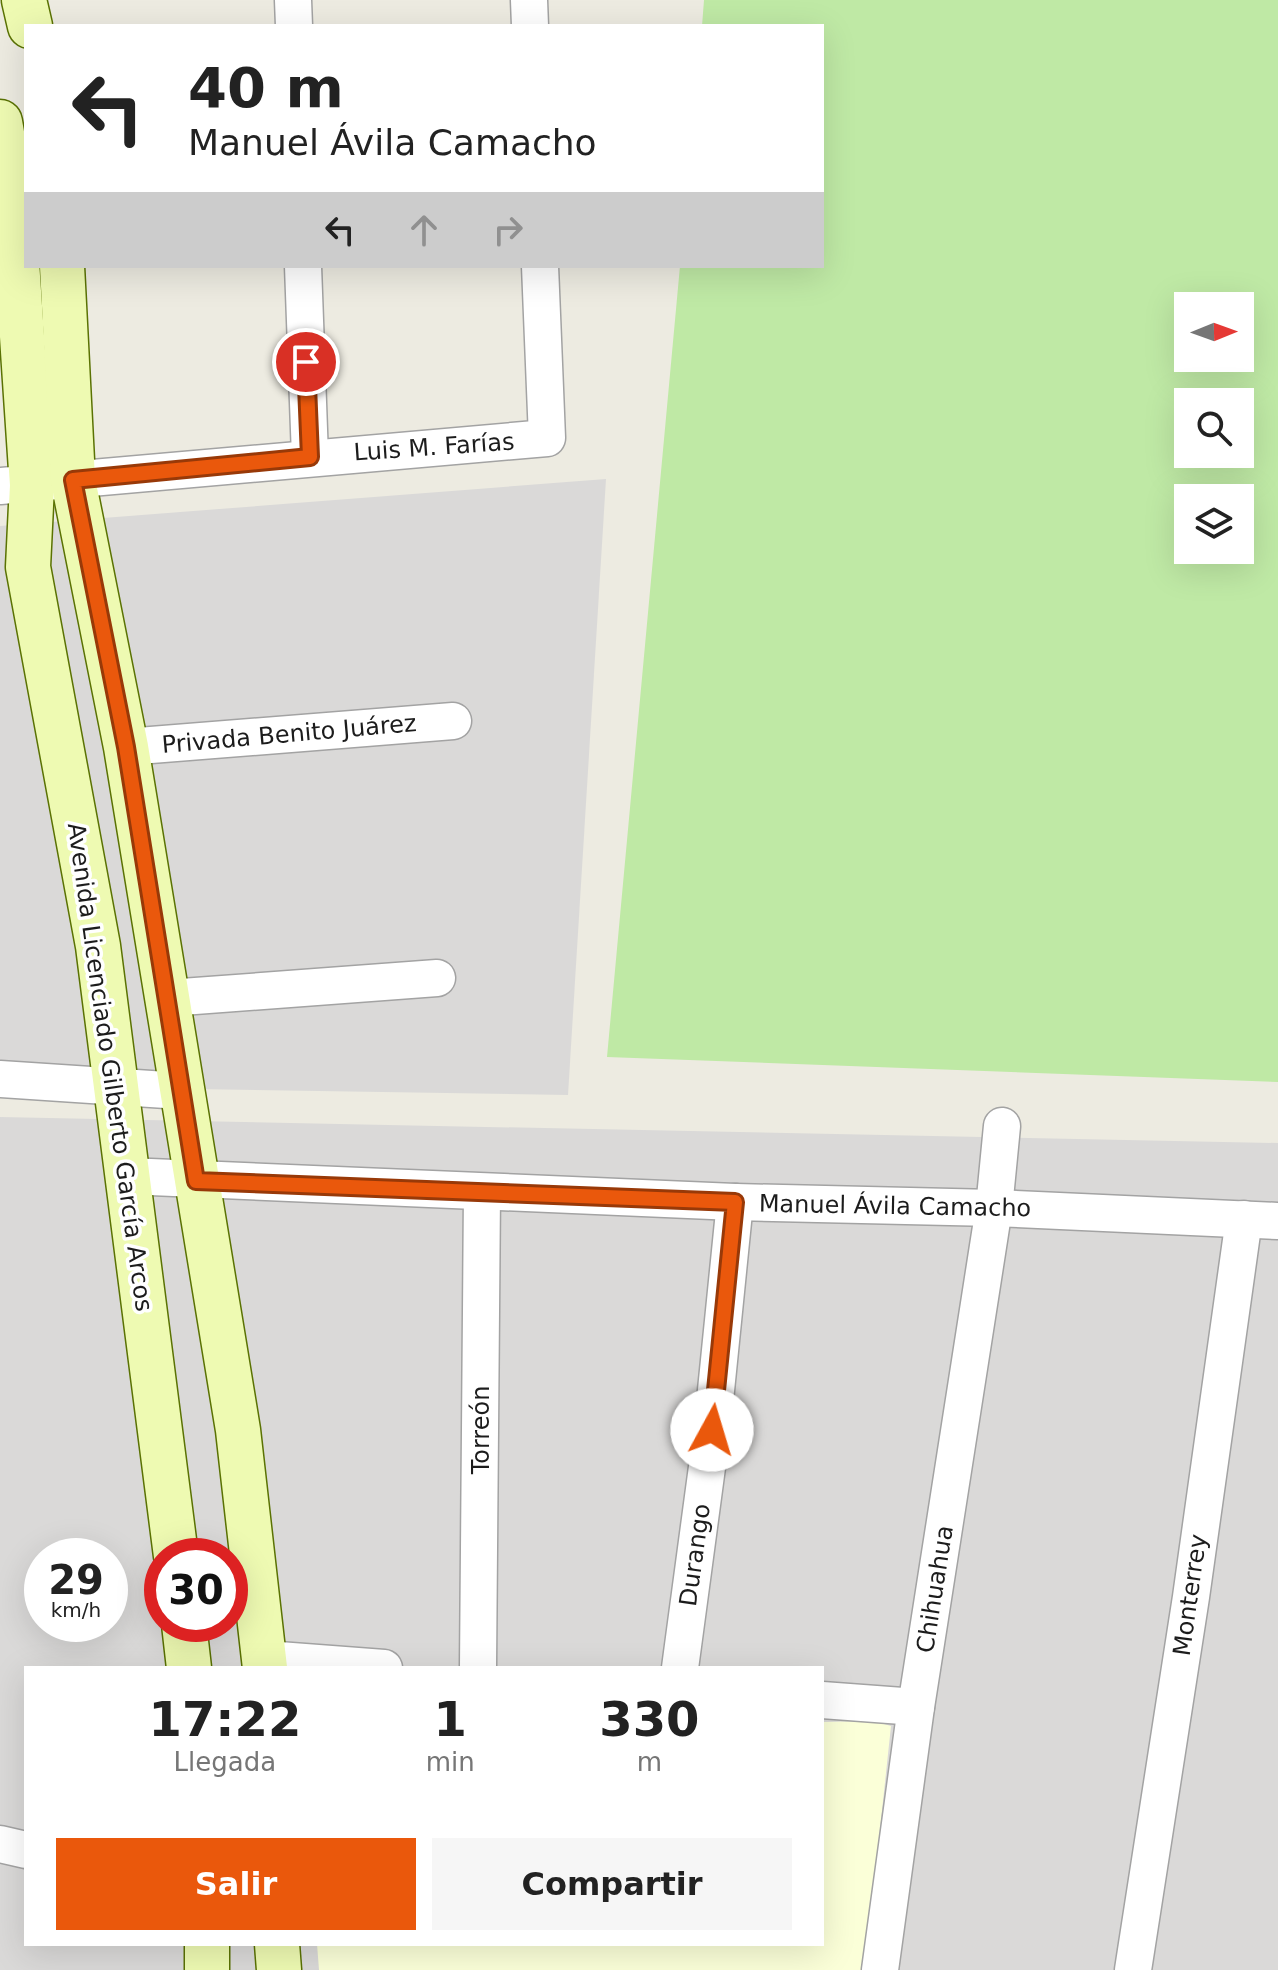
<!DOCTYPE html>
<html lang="es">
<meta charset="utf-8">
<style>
body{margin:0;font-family:"DejaVu Sans",sans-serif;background:#f6f6f6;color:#222;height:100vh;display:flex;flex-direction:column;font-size:30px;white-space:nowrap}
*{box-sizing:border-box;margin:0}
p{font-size:26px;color:#767676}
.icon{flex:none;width:44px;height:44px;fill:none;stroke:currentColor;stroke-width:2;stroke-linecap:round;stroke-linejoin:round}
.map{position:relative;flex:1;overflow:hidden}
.drawer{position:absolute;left:24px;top:1666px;width:800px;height:280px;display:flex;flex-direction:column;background:#fff;border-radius:0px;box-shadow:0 8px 32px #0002}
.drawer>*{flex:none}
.banner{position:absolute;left:24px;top:24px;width:800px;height:244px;border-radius:0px;box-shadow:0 8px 32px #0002;background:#fff;color:#222;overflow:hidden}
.needle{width:52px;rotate:89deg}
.controls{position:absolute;left:1174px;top:292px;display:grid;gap:16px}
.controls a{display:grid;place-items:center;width:80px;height:80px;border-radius:0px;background:#fff;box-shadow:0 8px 32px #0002;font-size:40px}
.speed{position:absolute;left:24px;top:1538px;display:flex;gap:16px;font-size:40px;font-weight:700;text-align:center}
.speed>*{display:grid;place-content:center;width:104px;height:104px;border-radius:50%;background:#fff;box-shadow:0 8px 32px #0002;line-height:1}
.speed small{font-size:20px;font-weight:400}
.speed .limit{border:12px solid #d22;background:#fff;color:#111}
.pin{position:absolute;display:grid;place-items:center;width:68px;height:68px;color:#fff;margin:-34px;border:4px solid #fff;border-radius:50%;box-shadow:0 2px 8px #0007}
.me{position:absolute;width:88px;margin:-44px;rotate:6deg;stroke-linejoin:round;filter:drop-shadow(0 0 6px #0008)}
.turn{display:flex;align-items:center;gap:28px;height:168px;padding:0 32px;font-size:36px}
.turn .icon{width:104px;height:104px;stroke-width:2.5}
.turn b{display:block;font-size:56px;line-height:68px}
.lanes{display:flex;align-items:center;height:76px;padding:0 32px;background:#0003;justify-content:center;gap:40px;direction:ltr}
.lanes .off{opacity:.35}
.eta{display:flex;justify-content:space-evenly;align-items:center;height:136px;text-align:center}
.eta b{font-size:48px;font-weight:600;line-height:56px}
.button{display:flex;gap:16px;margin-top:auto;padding:16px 32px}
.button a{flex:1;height:92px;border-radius:0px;background:#ea580c;color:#fff;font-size:32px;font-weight:600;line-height:92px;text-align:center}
.button a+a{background:#f6f6f6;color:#222}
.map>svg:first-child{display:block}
.residential{fill:#dad9d8;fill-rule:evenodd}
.education{fill:#fbffd8}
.grass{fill:#bfe9a5;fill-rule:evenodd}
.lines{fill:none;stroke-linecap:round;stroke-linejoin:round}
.street-casing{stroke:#a3a3a3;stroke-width:39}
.secondary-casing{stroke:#5a7203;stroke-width:47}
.street{stroke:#fff;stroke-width:36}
.secondary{stroke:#eefab2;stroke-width:44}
.route-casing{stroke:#983908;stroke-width:20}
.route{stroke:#ea580c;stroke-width:14}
.labels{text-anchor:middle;stroke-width:7;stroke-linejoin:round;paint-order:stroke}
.street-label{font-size:24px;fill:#1c1c1c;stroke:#fff}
</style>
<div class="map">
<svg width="1278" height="1970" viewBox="0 0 1278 1970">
<rect width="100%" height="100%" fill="#edebe1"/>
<g class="residential">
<path d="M 606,479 L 568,1095 L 0,1086 L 0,526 Z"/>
<path d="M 0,1117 L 1278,1143 L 1278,1970 L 0,1970 ZM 42,1556 L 110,1556 L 110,1624 L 42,1624 ZM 162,1556 L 230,1556 L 230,1624 L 162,1624 ZM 26,1668 L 822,1668 L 822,1944 L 26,1944 Z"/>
</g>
<path class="education" d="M 873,1721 L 891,1726 L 865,1970 L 319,1970 L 317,1944 L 822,1944 L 822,1722 Z"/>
<path class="grass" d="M 704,0 L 1278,0 L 1278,1082 L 607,1057 L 680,266 L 822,266 L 822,26 L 702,26 ZM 1188,306 L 1240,306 L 1240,358 L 1188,358 ZM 1188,402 L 1240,402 L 1240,454 L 1188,454 ZM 1188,498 L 1240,498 L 1240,550 L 1188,550 Z"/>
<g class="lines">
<g class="street-casing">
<g id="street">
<path d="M 293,0 L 294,26"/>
<path d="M 529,0 L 530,26"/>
<path d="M 303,266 L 310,457"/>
<path d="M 0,486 L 547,438 L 540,266"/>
<path d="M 126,747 L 453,721"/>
<path d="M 168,998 L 437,978"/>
<path d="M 0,1079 L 181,1091"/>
<path d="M 127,1176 L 735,1202 L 994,1208 L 1278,1221"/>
<path d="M 265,1659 L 384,1668"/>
<path d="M 478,1668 L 482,1192"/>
<path d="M 680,1668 L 712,1430 L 735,1202"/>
<path d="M 822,1700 L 916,1707"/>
<path d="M 0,1844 L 26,1850"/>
<path d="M 880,1970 L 916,1707 L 994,1208 L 1002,1126"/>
<path d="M 1133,1970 L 1191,1597 L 1244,1219"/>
</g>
</g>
<g class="secondary-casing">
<g id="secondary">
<path d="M 24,0 L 30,26"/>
<path d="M 0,122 L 8,167 L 16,247 L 32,485 L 28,567 L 98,946 L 176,1556"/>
<path d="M 62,266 L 73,480 L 126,747 L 238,1430 L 265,1668"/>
<path d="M 184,1624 L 189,1668"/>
<path d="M 207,1944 L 207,1970"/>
<path d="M 277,1944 L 279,1970"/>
</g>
</g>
<use href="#street" class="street"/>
<use href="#secondary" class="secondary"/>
</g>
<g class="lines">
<g class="route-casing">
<path id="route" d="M 306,362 L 310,457 L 73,480 L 126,747 L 196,1181 L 735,1202 L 712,1430"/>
</g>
<use href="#route" class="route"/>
</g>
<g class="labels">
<g class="street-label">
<text transform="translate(434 447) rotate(-4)" y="8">Luis M. Farías</text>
<text transform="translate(289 734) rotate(-5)" y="8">Privada Benito Juárez</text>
<text transform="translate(110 1067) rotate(82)" y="8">Avenida Licenciado Gilberto García Arcos</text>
<text transform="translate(895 1206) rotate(1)" y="8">Manuel Ávila Camacho</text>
<text transform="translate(481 1430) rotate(-90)" y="8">Torreón</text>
<text transform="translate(695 1555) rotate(-82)" y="8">Durango</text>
<text transform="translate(935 1589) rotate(-81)" y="8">Chihuahua</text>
<text transform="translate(1190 1595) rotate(-82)" y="8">Monterrey</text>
</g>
</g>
</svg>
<div class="controls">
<a><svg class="needle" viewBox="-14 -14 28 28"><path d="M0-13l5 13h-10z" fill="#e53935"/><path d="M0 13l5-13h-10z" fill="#767676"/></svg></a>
<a><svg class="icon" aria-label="search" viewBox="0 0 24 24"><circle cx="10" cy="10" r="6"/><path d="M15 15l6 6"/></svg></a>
<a><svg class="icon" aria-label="layers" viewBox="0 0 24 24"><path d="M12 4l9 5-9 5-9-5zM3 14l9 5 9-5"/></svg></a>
</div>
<div class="speed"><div>29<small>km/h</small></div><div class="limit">30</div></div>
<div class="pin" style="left:306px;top:362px;background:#d93025"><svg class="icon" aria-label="arrive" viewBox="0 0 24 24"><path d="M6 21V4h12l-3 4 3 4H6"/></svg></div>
<svg class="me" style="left:712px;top:1430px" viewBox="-20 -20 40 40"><circle r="19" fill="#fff"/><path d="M0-13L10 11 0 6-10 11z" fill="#ea580c"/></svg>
<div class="banner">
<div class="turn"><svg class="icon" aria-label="left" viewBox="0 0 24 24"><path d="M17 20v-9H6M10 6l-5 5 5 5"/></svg><div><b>40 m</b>Manuel Ávila Camacho</div></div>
<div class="lanes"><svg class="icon" aria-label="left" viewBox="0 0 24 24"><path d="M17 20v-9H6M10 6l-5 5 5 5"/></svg><svg class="icon off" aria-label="ahead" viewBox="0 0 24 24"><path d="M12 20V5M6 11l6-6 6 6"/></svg><svg class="icon off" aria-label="right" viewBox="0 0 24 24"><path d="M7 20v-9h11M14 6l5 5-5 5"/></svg></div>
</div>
<section class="drawer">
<div class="eta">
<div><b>17:22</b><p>Llegada</p></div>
<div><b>1</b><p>min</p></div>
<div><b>330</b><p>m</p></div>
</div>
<div class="button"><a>Salir</a><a>Compartir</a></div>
</section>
</div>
